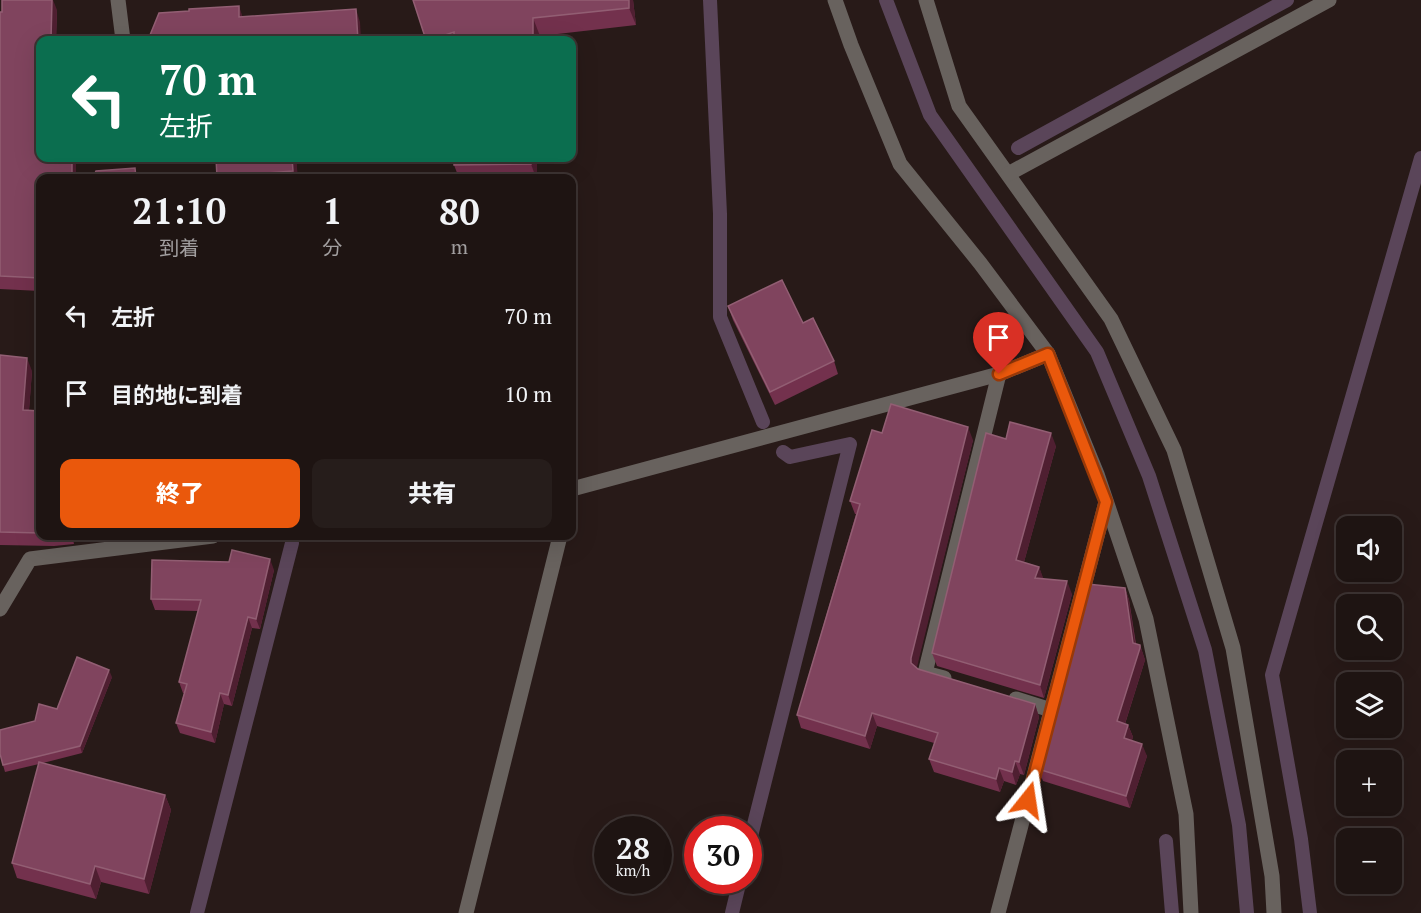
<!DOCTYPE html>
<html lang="ja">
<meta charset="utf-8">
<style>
body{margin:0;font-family:"PT Serif","Noto Sans JP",serif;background:#261d1b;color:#f1f3f6;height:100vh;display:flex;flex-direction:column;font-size:22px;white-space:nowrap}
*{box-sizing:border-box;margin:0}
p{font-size:20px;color:#a19e9f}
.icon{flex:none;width:33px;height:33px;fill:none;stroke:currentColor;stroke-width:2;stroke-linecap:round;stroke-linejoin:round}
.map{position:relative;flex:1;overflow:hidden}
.details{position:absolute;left:36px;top:174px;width:540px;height:366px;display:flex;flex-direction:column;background:#1e1412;border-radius:12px;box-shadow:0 6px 24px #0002,0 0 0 2px #3c3332}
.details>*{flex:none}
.hud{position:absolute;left:36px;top:36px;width:540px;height:126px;border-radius:12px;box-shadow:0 6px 24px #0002,0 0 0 2px #3c3332;background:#0b6e4f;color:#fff;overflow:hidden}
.controls{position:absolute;left:1336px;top:516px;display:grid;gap:12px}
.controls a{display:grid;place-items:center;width:66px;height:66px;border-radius:12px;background:#1e1412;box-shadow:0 6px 24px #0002,0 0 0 2px #3c3332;font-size:30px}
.speed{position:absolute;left:594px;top:816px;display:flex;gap:12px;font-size:30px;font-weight:700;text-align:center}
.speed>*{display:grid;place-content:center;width:78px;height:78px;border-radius:50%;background:#1e1412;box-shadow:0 6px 24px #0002,0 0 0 2px #3c3332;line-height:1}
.speed small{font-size:15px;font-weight:400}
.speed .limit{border:9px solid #d22;background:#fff;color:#111}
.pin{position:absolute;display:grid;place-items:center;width:51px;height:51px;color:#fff;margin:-62px -26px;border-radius:50% 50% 50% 0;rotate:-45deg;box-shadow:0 0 6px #0007}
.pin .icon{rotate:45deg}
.me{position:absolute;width:66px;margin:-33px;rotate:15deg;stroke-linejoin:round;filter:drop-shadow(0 0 4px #0008)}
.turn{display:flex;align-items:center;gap:21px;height:126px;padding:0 24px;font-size:27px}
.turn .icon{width:78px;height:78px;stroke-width:2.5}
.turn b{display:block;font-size:42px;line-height:51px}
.eta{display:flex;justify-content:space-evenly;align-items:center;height:102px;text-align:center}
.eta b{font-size:36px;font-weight:800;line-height:42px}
.action{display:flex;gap:12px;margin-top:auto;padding:12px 24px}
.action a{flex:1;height:69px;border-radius:12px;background:#ea580c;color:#fff;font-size:24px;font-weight:800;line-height:69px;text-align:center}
.action a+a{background:#261d1b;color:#f1f3f6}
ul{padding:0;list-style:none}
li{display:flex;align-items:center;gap:18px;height:78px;padding:0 24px}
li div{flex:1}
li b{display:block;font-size:22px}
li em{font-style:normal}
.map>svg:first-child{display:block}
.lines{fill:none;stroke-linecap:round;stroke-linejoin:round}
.stream{stroke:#5a4559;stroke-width:14}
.minor{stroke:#68625e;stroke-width:15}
.wall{fill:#73314d}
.shaded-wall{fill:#4f1f31}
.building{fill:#80445e;stroke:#925e73;stroke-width:1.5}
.route-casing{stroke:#983908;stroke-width:15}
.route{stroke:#ea580c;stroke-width:10}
</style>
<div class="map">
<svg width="1421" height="913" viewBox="0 0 1421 913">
<rect width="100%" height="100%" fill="#281a18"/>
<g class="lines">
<g class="stream">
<path d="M 710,0 L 720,214 L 720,317 L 763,422"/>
<path d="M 886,0 L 930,115 L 1097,352 L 1149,476 L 1205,650 L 1239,825 L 1247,913"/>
<path d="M 1018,148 L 1287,0"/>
<path d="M 1166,841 L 1172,913"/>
<path d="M 748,848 L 850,444 L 790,457 L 783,452"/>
<path d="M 197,913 L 292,543"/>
<path d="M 732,913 L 740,880"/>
<path d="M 1310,913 L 1301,839 L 1272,675 L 1421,158"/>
</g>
<g class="minor">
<path d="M 118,0 L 123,40"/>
<path d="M 835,0 L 851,45 L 900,164 L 980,263 L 1048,354 L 1097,474 L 1146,619 L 1186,814 L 1191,913"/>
<path d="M 926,0 L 959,106 L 1111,319 L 1174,450 L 1233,648 L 1272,876 L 1274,913"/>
<path d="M 1008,174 L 1329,0"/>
<path d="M 572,489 L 999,374 L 1048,354"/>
<path d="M 0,609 L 30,559 L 213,536"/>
<path d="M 944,678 L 925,673 L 999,374"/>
<path d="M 1016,699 L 1051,710"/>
<path d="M 466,913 L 560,536"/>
<path d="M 998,913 L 1106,502"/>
</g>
</g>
<g class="wall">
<path d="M 413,0 L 633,0 L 636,25 L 540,36 L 540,40 L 426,40 Z"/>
<path d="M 57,10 L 56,40 L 40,40 L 40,158 L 76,158 L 76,178 L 40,178 L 40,291 L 0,289 L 0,12 Z"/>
<path d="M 216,158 L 296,158 L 297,176 L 338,174 L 340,178 L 218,178 Z"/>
<path d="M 537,158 L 537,178 L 459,178 L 454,165 Z"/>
<path d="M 728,306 L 803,323 L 834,361 L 838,374 L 775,405 L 733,320 Z"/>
<path d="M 0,355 L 32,371 L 29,410 L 40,411 L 40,536 L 74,536 L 74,544 L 54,546 L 0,545 Z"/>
<path d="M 882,433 L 973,440 L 916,668 L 918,669 L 1035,704 L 1039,717 L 1024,775 L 1020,774 L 1016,785 L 1004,781 L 1000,792 L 934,772 L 929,759 L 934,743 L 877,726 L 870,749 L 801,728 L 797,715 L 856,514 L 855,514 L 850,501 Z"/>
<path d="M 1006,439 L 1056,446 L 1024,562 L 1039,567 L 1043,579 L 1072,594 L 1044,698 L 937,666 L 932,653 Z"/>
<path d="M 274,570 L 260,629 L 252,628 L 232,706 L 224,704 L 215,743 L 180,733 L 176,723 L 184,693 L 183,693 L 179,682 L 198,611 L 155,610 L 151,599 Z"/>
<path d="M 1125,588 L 1129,600 L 1136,644 L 1140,645 L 1145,660 L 1125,724 L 1128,725 L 1133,737 L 1132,740 L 1147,756 L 1130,808 L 1043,781 L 1038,769 Z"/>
<path d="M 112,677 L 82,753 L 43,763 L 165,795 L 171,810 L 149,894 L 101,882 L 96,899 L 17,878 L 12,863 L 39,764 L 5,772 L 3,765 L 35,721 Z"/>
</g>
<g class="shaded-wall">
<path d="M 52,0 L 53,0 L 57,10 L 56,40 L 51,40 Z"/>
<path d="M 629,0 L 633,0 L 636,25 L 629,8 Z"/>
<path d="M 239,6 L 243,18 L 239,17 Z"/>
<path d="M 356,9 L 360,22 L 361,40 L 358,40 Z"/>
<path d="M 533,18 L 540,36 L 540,40 L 535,40 L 533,36 Z"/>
<rect x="72" y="158" width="4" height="20"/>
<path d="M 292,158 L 296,158 L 298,178 L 296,178 L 293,171 Z"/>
<path d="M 531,158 L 537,158 L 537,178 L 536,178 L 531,164 Z"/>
<path d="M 27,358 L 32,371 L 28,423 L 23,410 Z"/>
<path d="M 968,427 L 973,440 L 916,671 L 911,663 L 911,658 Z"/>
<path d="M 1051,433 L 1056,446 L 1021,573 L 1016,560 Z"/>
<path d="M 71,536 L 74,536 L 74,544 Z"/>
<path d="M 270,559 L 274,570 L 260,629 L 256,619 Z"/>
<path d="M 1039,567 L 1044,580 L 1035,578 Z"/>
<path d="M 1067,581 L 1072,594 L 1044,698 L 1040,685 Z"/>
<path d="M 1125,588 L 1129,600 L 1137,656 L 1133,643 Z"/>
<path d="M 248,617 L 252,628 L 232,706 L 228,695 Z"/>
<path d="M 1140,645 L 1145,660 L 1122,733 L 1117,721 Z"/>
<path d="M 109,670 L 112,677 L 82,753 L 80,746 Z"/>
<path d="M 220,693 L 224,704 L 215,743 L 211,732 Z"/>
<path d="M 1035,704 L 1039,717 L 1024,775 L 1019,762 Z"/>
<path d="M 872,713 L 877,726 L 870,749 L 865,736 Z"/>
<path d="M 1128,725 L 1133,737 L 1129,750 L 1124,738 Z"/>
<path d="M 1142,744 L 1147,756 L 1130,808 L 1126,796 Z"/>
<path d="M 1015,761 L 1020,774 L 1016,785 L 1012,772 Z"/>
<path d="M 999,768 L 1004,781 L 1000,792 L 996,779 Z"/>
<path d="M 165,795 L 171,810 L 149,894 L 144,879 Z"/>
<path d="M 95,866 L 101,882 L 96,899 L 90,884 Z"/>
</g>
<g class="building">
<path d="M 2,0 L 52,0 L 51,40 L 40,40 L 40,158 L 72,158 L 72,178 L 40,178 L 40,278 L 0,276 L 0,12 L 2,12 Z"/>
<path d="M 413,0 L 629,0 L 629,8 L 533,18 L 533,36 L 530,36 L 530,40 L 454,40 L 454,32 L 430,40 L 426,40 Z"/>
<path d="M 239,6 L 239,17 L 356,9 L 358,40 L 148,40 L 159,13 L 189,11 L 189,9 Z"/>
<path d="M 216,158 L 292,158 L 293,171 L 217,177 Z"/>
<path d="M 454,158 L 531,158 L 531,164 L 454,165 Z"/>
<path d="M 135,168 L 136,178 L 93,178 L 96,171 Z"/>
<path d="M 338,174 L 338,178 L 282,178 L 282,177 Z"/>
<path d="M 782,280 L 803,323 L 813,318 L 834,361 L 770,392 L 728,306 Z"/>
<path d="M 0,355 L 27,358 L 23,410 L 40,411 L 40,533 L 0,532 Z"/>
<path d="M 891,404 L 968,427 L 911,658 L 911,663 L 918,669 L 1035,704 L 1019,762 L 1015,761 L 1012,772 L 999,768 L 996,779 L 929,759 L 938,733 L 872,713 L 865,736 L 797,715 L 860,504 L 850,501 L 872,430 L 882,433 Z"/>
<path d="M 1010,422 L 1051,433 L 1016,560 L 1039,567 L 1035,578 L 1067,581 L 1040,685 L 932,653 L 986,433 L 1006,439 Z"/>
<path d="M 232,550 L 270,559 L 256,619 L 248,617 L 228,695 L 220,693 L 211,732 L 176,723 L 187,684 L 179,682 L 201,600 L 151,599 L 152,560 L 229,562 Z"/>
<path d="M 1087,584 L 1125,588 L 1133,643 L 1140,645 L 1140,648 L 1117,721 L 1128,725 L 1124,738 L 1142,744 L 1126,796 L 1038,769 Z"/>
<path d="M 77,657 L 109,670 L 80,746 L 3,765 L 0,754 L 0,730 L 35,721 L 39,704 L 57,709 Z"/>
<path d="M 39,762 L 165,795 L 144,879 L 95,866 L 90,884 L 12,863 Z"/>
</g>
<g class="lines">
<g class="route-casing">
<path id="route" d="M 999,374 L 1048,354 L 1106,502 L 1028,800"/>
</g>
<use href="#route" class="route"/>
</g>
</svg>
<div class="controls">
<a><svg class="icon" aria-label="sound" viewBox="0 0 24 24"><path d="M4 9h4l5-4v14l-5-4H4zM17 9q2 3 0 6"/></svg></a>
<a><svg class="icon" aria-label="search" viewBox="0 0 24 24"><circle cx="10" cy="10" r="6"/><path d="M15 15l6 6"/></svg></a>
<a><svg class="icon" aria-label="layers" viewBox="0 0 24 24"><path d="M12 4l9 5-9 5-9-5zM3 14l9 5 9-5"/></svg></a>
<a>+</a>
<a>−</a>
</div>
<div class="speed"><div>28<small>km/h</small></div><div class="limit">30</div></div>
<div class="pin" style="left:999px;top:374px;background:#d93025"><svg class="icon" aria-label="arrive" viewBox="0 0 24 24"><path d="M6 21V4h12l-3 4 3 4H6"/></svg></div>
<svg class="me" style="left:1028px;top:800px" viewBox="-20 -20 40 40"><path d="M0-17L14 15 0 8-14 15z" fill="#ea580c" stroke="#fff" stroke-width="4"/></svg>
<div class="hud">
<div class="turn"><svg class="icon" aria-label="left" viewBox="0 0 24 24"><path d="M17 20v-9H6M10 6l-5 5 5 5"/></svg><div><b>70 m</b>左折</div></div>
</div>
<section class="details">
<div class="eta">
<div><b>21:10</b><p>到着</p></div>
<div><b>1</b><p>分</p></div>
<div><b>80</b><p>m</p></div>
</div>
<ul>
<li><svg class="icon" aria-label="left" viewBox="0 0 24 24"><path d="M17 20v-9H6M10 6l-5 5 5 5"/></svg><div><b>左折</b></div><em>70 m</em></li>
<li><svg class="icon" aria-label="arrive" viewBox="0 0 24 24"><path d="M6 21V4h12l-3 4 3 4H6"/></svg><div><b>目的地に到着</b></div><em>10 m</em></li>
</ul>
<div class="action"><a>終了</a><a>共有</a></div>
</section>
</div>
